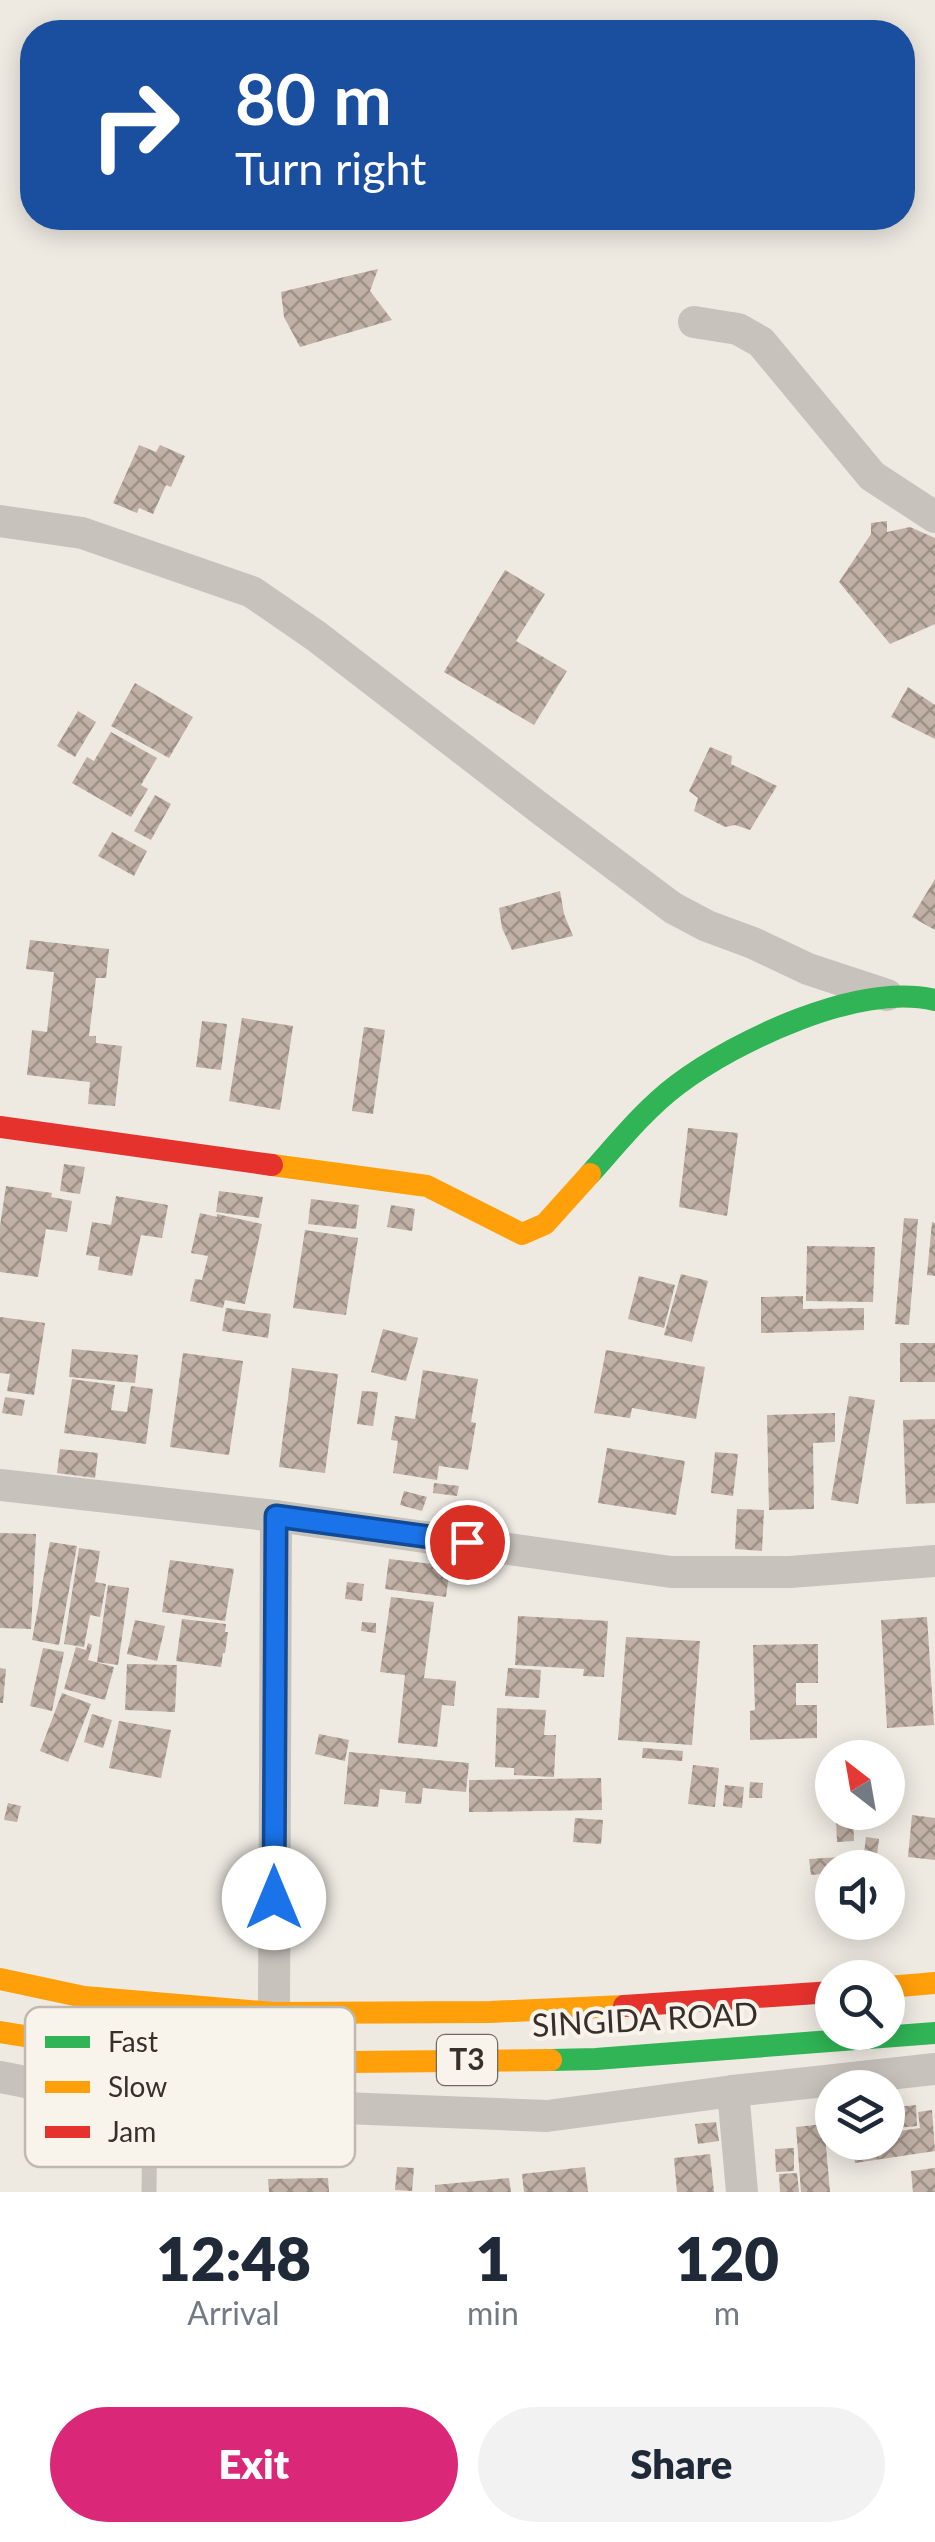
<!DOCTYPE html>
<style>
body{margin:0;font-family:Lato,sans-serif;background:#f2f2f3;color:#1f2937;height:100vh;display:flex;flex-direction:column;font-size:38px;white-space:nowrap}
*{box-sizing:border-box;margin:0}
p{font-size:32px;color:#747a83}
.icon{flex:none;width:55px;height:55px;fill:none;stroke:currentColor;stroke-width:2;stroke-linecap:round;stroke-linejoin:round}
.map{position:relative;height:2192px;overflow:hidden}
.sheet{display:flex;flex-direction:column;background:#fff;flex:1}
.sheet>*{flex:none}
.banner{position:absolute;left:20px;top:20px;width:895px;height:210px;border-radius:40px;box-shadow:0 5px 25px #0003;background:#1a4fa0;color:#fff;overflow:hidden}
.needle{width:65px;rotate:329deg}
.fabs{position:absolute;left:815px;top:1740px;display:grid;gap:20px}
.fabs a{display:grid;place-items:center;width:90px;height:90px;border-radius:50%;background:#fff;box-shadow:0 5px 25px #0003;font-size:50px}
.pin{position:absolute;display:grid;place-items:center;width:85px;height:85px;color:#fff;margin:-42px;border:5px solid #fff;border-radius:50%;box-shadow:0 2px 10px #0007}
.me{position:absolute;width:110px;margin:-55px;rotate:0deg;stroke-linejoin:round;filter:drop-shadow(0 0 8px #0008)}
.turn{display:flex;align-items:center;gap:35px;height:210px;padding:0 50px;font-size:45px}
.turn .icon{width:130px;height:130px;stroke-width:2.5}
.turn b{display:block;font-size:70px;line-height:85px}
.eta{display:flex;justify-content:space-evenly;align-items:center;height:170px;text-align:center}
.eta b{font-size:60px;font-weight:800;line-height:70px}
.button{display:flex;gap:20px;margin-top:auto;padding:20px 50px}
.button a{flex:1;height:115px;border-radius:60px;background:#db2777;color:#fff;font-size:40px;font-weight:800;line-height:115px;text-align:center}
.button a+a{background:#f2f2f3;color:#1f2937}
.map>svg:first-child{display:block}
.building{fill:url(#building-cross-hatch)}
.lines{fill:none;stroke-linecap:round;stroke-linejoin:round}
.lane{stroke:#c7c2bb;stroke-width:15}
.street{stroke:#c7c2bb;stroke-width:32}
.fast{stroke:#30b455;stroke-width:22}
.slow{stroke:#ff9f0a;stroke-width:22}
.jam{stroke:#e5322d;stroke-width:22}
.route-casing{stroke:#114b97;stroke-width:25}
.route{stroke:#1a73e8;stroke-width:18}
.labels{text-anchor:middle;stroke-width:8;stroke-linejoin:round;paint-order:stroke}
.shield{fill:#f9f4eb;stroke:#716a64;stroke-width:2.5}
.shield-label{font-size:30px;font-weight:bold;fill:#372f2a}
.street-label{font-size:32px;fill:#372f2a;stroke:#f9f4eb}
.key{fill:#f9f4eb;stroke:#bfb9b1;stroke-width:2.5}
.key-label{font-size:28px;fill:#372f2a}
</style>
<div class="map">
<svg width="935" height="2192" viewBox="0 0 935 2192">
<defs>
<pattern id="building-cross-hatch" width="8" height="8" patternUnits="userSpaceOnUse" patternTransform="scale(2.5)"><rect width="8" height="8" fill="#c0b0a5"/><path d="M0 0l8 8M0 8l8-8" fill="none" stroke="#9d9087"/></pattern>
</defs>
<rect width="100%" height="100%" fill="#eeeae2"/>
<g class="building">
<path d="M 378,269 L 370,291 L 392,320 L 300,347 L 284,317 L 281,292 Z"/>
<path d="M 139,445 L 156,452 L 160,445 L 185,456 L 171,487 L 166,485 L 153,514 L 139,508 L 137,513 L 113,503 Z"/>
<path d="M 887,521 L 887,532 L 910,527 L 935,538 L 935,624 L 890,644 L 839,582 L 871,534 L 871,523 Z"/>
<path d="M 505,570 L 545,594 L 516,641 L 567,671 L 534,725 L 444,672 Z"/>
<path d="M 135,683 L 193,717 L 169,758 L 111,726 Z"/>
<path d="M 908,687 L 935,705 L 935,739 L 891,717 Z"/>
<path d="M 78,711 L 96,722 L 75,757 L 57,746 Z"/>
<path d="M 111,732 L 157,758 L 141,785 L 148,789 L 131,817 L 72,783 L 87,757 L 94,761 Z"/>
<path d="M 710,747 L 732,756 L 731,764 L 777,786 L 750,830 L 735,825 L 725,827 L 694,811 L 698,798 L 689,791 Z"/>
<path d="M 155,795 L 171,804 L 151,840 L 134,831 Z"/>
<path d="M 112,832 L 147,851 L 134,876 L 98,856 Z"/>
<path d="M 935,879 L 935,930 L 912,917 Z"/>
<path d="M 560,891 L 564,914 L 573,936 L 512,950 L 502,928 L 499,908 Z"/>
<path d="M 30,940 L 109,949 L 106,978 L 96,978 L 89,1036 L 96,1036 L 96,1043 L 122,1046 L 115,1106 L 88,1104 L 90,1082 L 27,1075 L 32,1030 L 47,1032 L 54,972 L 26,969 Z"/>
<path d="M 242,1018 L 293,1026 L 280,1110 L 229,1101 Z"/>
<path d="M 202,1021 L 227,1024 L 221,1070 L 196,1067 Z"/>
<path d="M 364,1027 L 385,1030 L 373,1114 L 352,1111 Z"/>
<path d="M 688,1128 L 738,1133 L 727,1216 L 679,1207 Z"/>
<path d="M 64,1164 L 85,1167 L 80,1194 L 60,1191 Z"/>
<path d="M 6,1186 L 52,1193 L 51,1197 L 72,1201 L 67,1232 L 46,1229 L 38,1277 L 0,1272 L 0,1226 Z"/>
<path d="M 219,1191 L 263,1197 L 259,1218 L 216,1212 Z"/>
<path d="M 116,1196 L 168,1205 L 162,1238 L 141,1235 L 132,1276 L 98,1270 L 100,1257 L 86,1255 L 92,1222 L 111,1225 Z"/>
<path d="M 311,1199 L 359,1205 L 356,1229 L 308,1224 Z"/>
<path d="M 391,1205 L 415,1209 L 412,1231 L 387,1227 Z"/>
<path d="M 200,1213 L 217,1217 L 217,1214 L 262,1224 L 245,1304 L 225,1300 L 223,1308 L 190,1301 L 195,1279 L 202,1280 L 208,1256 L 191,1253 Z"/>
<path d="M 904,1218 L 918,1219 L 909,1325 L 895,1324 Z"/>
<path d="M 932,1222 L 935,1223 L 935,1276 L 927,1275 Z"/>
<path d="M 305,1230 L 358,1238 L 346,1315 L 293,1308 Z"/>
<path d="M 807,1246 L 875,1247 L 873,1302 L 806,1301 Z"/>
<path d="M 681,1274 L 708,1281 L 692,1342 L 664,1335 Z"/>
<path d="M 639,1276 L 675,1285 L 664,1328 L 628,1319 Z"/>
<path d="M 803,1296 L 803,1309 L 864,1308 L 864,1330 L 761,1333 L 761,1297 Z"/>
<path d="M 226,1308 L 271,1314 L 268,1338 L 222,1331 Z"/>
<path d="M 0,1317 L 45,1323 L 34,1395 L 7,1391 L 10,1374 L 0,1373 Z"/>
<path d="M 383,1329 L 418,1338 L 406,1381 L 371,1372 Z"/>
<rect x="900" y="1343" width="35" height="39"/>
<path d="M 72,1349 L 138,1355 L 135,1383 L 69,1377 Z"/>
<path d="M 606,1350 L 705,1367 L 696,1419 L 632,1408 L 630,1418 L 594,1413 Z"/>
<path d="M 183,1353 L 243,1361 L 229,1455 L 170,1447 Z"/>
<path d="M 292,1368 L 338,1374 L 325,1473 L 279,1467 Z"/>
<path d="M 423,1370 L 478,1379 L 471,1422 L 476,1423 L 468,1470 L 439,1466 L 437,1480 L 393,1473 L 398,1441 L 391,1440 L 395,1416 L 415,1419 Z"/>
<path d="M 72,1379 L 115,1385 L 111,1410 L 127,1412 L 131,1386 L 153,1389 L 146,1444 L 64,1433 Z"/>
<path d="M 362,1391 L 378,1392 L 373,1426 L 357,1424 Z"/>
<path d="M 849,1396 L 875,1400 L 858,1504 L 831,1500 Z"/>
<path d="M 5,1397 L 25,1400 L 22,1416 L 2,1413 Z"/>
<path d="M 835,1413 L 835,1442 L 813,1443 L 814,1509 L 769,1510 L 767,1415 Z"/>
<path d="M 935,1419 L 935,1503 L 906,1504 L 903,1420 Z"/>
<path d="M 607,1448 L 685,1461 L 676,1515 L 598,1503 Z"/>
<path d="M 60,1449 L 98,1453 L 95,1478 L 57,1473 Z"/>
<path d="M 715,1452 L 738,1454 L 733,1496 L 711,1493 Z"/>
<path d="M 434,1483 L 459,1486 L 457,1496 L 433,1493 Z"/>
<path d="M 404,1491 L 427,1497 L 422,1511 L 400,1505 Z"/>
<path d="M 737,1509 L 764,1510 L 762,1551 L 735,1549 Z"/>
<path d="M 0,1533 L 36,1534 L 31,1629 L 0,1628 Z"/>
<path d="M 50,1542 L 77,1546 L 59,1645 L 32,1640 Z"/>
<path d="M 79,1548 L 100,1551 L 95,1582 L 106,1584 L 100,1617 L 90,1615 L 84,1647 L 64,1644 Z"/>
<path d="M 389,1559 L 450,1566 L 446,1597 L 385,1589 Z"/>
<path d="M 170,1560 L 234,1569 L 225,1621 L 162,1612 Z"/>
<path d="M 347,1582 L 364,1584 L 362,1601 L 345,1599 Z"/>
<path d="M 108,1585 L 129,1588 L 118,1665 L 97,1662 Z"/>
<path d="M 391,1597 L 434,1602 L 424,1678 L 456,1681 L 454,1706 L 442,1705 L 437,1747 L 398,1743 L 405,1675 L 380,1672 Z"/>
<path d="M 518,1616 L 608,1621 L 604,1677 L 583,1676 L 584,1669 L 515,1665 Z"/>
<path d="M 927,1617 L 934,1725 L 887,1728 L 881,1620 Z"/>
<path d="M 182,1619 L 226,1624 L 225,1632 L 228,1632 L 225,1653 L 223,1653 L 221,1667 L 176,1661 Z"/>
<path d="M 135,1620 L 165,1626 L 157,1661 L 127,1654 Z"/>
<path d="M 362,1622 L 376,1623 L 376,1633 L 361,1631 Z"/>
<path d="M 626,1637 L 700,1641 L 692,1745 L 618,1740 Z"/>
<path d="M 88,1643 L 92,1645 L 88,1660 L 114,1667 L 105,1700 L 64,1689 L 76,1647 L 86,1650 Z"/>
<path d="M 818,1644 L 818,1683 L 796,1683 L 796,1705 L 817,1705 L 817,1738 L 750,1740 L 750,1711 L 755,1710 L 753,1645 Z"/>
<path d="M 43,1648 L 64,1652 L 52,1711 L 30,1706 Z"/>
<path d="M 127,1664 L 177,1665 L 175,1712 L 125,1710 Z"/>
<path d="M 0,1668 L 6,1669 L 3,1703 L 0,1703 Z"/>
<path d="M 508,1668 L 541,1670 L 539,1698 L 505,1696 Z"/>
<path d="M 62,1693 L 91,1704 L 68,1762 L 40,1751 Z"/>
<path d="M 497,1708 L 546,1710 L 544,1735 L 556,1735 L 554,1777 L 514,1775 L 514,1768 L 495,1767 Z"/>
<path d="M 92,1714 L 112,1720 L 103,1748 L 84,1742 Z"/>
<path d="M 119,1721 L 171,1730 L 161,1778 L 109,1768 Z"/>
<path d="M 319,1734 L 349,1740 L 345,1761 L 315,1754 Z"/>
<path d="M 643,1748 L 683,1751 L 682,1761 L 642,1758 Z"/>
<path d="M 349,1752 L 469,1763 L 466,1792 L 423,1788 L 421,1804 L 405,1803 L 406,1792 L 380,1789 L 378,1807 L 344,1804 Z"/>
<path d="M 693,1765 L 719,1768 L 715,1807 L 688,1804 Z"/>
<path d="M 601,1778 L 602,1810 L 469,1812 L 469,1780 Z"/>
<path d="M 750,1782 L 763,1783 L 762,1798 L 749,1798 Z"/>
<path d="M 725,1785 L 744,1787 L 742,1808 L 723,1806 Z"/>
<path d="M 8,1803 L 21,1806 L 17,1822 L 4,1820 Z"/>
<path d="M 912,1815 L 935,1818 L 935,1860 L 908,1857 Z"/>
<path d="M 853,1817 L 854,1841 L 837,1842 L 836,1818 Z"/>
<path d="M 575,1818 L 603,1820 L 601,1844 L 573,1842 Z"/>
<path d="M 866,1837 L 879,1839 L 877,1855 L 864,1853 Z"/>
<path d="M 842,1857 L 842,1868 L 832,1868 L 832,1873 L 811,1875 L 809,1859 Z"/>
<path d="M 916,2105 L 917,2126 L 897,2128 L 896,2107 Z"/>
<path d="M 932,2110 L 935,2151 L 855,2163 L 852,2142 L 888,2142 L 888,2111 L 890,2111 L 893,2132 L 920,2128 L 918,2112 Z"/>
<path d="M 716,2122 L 719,2141 L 698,2144 L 695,2124 Z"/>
<path d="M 824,2124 L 830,2192 L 801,2192 L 796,2127 Z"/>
<path d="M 794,2148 L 794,2171 L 776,2172 L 775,2149 Z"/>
<path d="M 710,2154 L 714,2192 L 677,2192 L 674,2158 Z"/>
<path d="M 397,2167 L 414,2168 L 412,2191 L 395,2190 Z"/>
<path d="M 585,2167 L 588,2192 L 524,2192 L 522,2174 Z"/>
<path d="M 935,2168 L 935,2192 L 913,2192 L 911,2171 Z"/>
<path d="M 797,2173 L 799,2192 L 780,2192 L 779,2174 Z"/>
<path d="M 328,2178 L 329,2192 L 269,2192 L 268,2179 Z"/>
<path d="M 509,2178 L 511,2192 L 435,2192 L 435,2185 Z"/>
</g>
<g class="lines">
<path class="lane" d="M 149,2192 L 150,2100"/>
<g class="street">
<path d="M 694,322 L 738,329 L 761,342 L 872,476 L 935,517"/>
<path d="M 0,521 L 82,533 L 252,592 L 316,636 L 542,810 L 673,908 L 707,926 L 753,943 L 808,969 L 887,995"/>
<path d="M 0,1485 L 276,1516 L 671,1572 L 790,1572 L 935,1561"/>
<path d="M 274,2013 L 276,1516"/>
<path d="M 0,2077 L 113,2099 L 547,2116 L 733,2091 L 935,2069"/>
<path d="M 733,2091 L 742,2192"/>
</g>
<g class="fast">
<path d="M 590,1174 C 617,1144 644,1110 677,1085 C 737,1040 859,982 935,1000"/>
<path d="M 551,2060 L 596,2059 L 935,2033"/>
</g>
<g class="slow">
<path d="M 272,1165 L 427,1186 L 522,1234 L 545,1224 L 590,1174"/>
<path d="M 0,1979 L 84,1997 L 274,2013 L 490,2012 L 624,2006"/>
<path d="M 888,1987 L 935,1983"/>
<path d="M 0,2032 L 150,2056 L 348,2062 L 551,2060"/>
</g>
<g class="jam">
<path d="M 0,1127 L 272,1165"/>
<path d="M 624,2006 L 832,1992"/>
</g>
</g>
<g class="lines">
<g class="route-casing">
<path id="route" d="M 274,1898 L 276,1516 L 467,1542"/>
</g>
<use href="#route" class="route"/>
</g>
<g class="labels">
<rect class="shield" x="437" y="2035" width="60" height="50" rx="8"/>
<g class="shield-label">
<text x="467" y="2070">T3</text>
</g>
<g class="street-label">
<text transform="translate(645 2020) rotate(-3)" y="11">SINGIDA ROAD</text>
</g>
</g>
<rect x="25" y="2007" width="330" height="160" rx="15" class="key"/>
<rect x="45" y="2036" width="45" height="12" fill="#30b455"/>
<rect x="45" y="2081" width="45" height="12" fill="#ff9f0a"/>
<rect x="45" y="2126" width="45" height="12" fill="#e5322d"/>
<g class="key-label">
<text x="108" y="2052">Fast</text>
<text x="108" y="2097">Slow</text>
<text x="108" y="2142">Jam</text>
</g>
</svg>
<div class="fabs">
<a><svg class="needle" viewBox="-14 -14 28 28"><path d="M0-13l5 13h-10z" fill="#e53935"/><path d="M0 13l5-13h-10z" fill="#747a83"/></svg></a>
<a><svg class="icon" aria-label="sound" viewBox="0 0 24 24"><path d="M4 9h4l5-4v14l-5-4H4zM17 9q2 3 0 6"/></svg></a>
<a><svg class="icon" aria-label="search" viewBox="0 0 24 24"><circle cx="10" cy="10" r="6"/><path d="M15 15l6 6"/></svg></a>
<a><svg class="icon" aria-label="layers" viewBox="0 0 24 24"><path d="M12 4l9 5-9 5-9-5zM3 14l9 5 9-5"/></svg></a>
</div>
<div class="pin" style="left:467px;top:1542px;background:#d93025"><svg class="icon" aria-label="arrive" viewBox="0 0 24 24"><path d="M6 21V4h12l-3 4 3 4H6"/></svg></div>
<svg class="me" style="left:274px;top:1898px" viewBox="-20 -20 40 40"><circle r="19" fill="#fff"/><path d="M0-13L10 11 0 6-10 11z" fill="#1a73e8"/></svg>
<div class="banner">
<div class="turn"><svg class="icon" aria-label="right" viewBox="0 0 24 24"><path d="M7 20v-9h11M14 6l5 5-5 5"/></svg><div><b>80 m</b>Turn right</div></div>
</div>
</div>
<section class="sheet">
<div class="eta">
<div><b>12:48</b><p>Arrival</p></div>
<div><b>1</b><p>min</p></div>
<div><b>120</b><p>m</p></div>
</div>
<div class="button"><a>Exit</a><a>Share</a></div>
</section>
